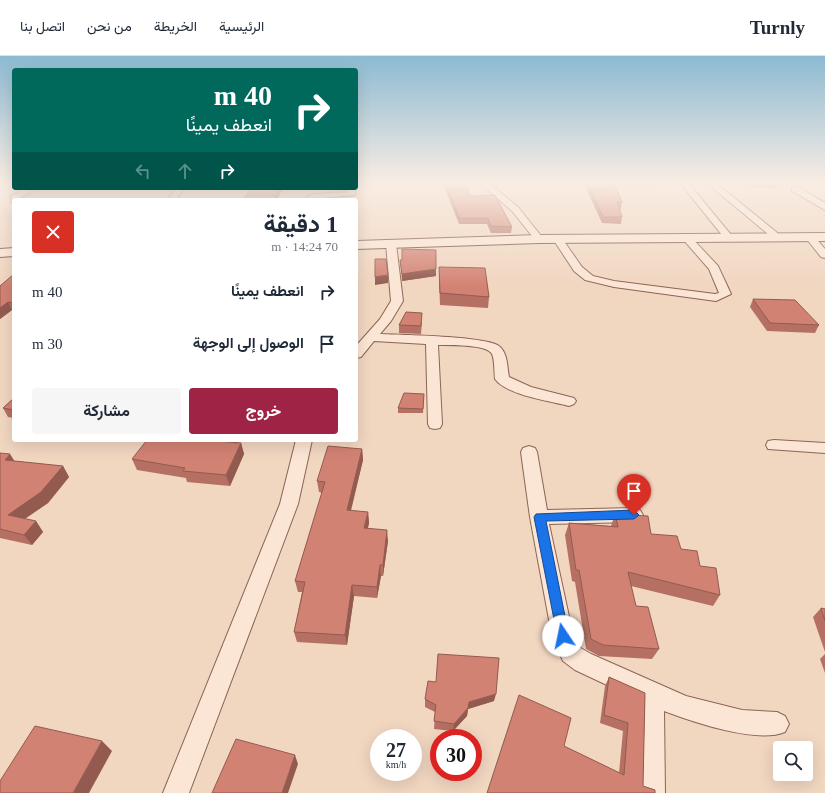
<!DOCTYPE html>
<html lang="ar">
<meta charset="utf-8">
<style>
body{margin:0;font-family:"Times New Roman",Vazirmatn,serif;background:#f6f6f7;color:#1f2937;direction:rtl;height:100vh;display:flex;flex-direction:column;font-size:15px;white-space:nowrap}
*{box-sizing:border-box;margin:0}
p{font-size:13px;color:#747a83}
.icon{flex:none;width:22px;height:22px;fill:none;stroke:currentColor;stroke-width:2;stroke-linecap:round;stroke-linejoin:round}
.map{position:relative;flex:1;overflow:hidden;direction:ltr}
.details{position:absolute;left:12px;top:142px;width:346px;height:244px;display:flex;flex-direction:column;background:#fff;border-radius:4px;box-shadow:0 4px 16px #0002;direction:rtl}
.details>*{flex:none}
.banner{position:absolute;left:12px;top:12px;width:346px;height:122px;border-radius:4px;box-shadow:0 4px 16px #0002;direction:rtl;background:#00695c;color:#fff;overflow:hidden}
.tools{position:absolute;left:773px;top:685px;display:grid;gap:8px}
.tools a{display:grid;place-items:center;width:40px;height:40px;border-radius:4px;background:#fff;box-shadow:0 4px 16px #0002;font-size:20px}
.speed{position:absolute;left:370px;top:673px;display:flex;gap:8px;font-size:20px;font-weight:700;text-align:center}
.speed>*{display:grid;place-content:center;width:52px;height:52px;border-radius:50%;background:#fff;box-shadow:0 4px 16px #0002;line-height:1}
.speed small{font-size:10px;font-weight:400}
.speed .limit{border:6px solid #d22;background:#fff;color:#111}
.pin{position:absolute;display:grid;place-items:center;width:34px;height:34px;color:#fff;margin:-41px -17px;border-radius:50% 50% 50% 0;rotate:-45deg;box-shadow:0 0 4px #0007}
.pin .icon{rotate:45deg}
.me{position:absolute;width:44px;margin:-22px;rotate:349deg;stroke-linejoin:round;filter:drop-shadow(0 0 3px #0008)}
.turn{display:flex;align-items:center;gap:14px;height:84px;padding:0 20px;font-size:18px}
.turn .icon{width:52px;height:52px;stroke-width:2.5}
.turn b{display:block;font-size:28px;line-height:34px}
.lanes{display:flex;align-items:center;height:38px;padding:0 20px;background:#0003;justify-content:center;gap:20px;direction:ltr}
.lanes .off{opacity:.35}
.round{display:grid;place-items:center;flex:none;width:42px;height:42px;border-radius:4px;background:#f6f6f7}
.head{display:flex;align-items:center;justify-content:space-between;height:68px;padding:0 20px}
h1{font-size:24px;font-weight:700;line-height:30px}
.button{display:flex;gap:8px;margin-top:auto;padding:8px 20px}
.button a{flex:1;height:46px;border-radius:4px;background:#9f2344;color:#fff;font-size:16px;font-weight:700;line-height:46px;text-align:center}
.button a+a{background:#f6f6f7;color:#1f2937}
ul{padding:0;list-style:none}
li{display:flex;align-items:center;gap:12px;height:52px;padding:0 20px}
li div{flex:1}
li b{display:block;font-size:15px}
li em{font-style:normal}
header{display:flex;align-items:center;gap:24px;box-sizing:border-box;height:56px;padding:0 20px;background:#fff;border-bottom:1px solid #e0e1e3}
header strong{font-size:19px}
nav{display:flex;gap:22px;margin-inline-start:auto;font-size:14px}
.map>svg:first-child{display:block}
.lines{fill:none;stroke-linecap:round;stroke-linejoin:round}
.street-casing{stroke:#8b6557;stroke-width:2}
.secondary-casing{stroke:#6d463a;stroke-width:2}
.street{fill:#fbe5d4;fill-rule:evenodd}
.secondary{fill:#fbe5d4;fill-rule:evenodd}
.wall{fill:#b57063}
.shaded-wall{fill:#935b50}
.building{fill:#d28273;stroke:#935b50}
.route{fill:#1a73e8;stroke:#114b97}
</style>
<header>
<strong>Turnly</strong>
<nav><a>الرئيسية</a><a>الخريطة</a><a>من نحن</a><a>اتصل بنا</a></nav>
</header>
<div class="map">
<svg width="825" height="737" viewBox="0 0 825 737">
<rect width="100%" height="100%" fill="#f1d6c0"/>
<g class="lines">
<g class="street-casing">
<g id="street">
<path d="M 481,128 L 490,128 L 518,151 L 542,181 L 544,183 L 542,185 L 536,185 L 512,155 Z"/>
<path d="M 681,128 L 689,128 L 732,180 L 734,182 L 732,184 L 726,184 Z"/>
<path d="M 708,128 L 717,128 L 780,179 L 782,181 L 780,183 L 774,183 Z"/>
<path d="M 792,131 L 798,131 L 825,147 L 825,154 L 792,135 Z"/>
<path d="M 26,132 L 36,132 L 18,144 L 14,144 L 14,147 L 11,146 L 11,140 Z"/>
<path d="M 176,132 L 184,132 L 176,144 L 168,144 Z"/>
<path d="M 348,132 L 356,132 L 355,139 L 303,144 L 312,138 L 348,136 Z"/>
<path d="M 686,178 L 689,179 L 718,210 L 731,238 L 716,245 L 614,231 L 585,224 L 574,215 L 553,183 L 558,180 L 561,181 L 582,211 L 593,220 L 614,225 L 715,238 L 719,237 L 709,213 L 681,181 Z"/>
<path d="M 810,178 L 813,179 L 825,193 L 825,202 L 821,201 L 805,181 Z"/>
<path d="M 391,185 L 396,188 L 403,245 L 391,265 L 380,278 C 401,279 486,280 499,290 C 508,297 507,311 509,321 L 531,331 L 574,342 L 576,345 L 574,348 L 569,350 C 551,345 506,339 495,323 C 494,316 495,305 492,298 C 487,288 449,289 438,289 L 442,368 L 440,372 L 435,373 L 430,372 L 428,368 L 426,288 L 374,285 L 361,301 L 356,302 L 356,290 L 380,263 L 391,245 L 386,188 Z"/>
<path d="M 296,384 L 312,384 L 298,448 L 189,737 L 163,737 L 280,448 Z"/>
<path d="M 774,384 L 825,387 L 825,397 L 768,393 L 766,389 L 768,385 Z"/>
<path d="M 529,390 L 535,392 L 537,396 L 547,454 L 634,452 L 640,454 L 643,459 L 640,464 L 634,466 L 549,468 L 573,579 L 579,591 L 591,598 L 686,640 L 742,654 L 777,656 L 785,660 L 789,668 L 785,676 C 757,688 693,666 664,655 L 665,737 L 639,737 L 641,645 L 575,614 L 563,605 L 552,580 L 530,461 L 521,396 L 523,392 Z"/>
</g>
</g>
<g class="secondary-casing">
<g id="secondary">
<path d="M 825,177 L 825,185 L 539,187 L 356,193 L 356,185 L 539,179 Z"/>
<path d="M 14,192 L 14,200 L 0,201 L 0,193 Z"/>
</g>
</g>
<use href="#street" class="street"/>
<use href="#secondary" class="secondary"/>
</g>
<g class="wall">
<path d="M 443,128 L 465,128 L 471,140 L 512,171 L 511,177 L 491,177 L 487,168 L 459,168 Z"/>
<path d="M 584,128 L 658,128 L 657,130 L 615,129 L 622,146 L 621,153 L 619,153 L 622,161 L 621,168 L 602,167 Z"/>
<path d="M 748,128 L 779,128 L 777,132 L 752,131 Z"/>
<path d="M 400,204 L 436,220 L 402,225 Z"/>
<path d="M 439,211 L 489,241 L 488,252 L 440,249 L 439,222 Z"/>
<path d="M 14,218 L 14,254 L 12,254 L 0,263 L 0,230 Z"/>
<path d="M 753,243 L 819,269 L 815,277 L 767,275 L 750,251 Z"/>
<path d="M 422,265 L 421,278 L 399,277 L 399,269 Z"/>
<path d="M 424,338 L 423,357 L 398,357 L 398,352 Z"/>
<path d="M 14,342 L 14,362 L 8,361 L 3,352 Z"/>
<path d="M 241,387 L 244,398 L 230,430 L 187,426 L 186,422 L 137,414 L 132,403 Z"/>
<path d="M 362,393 L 363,404 L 351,455 L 368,456 L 369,467 L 368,472 L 388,485 L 383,520 L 381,520 L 377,542 L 354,540 L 347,589 L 297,586 L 294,576 L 302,536 L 298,536 L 295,525 L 322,437 L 319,436 L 317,425 Z"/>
<path d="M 0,397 L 14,405 L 63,410 L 69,421 L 48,447 L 25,463 L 36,465 L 43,476 L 32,489 L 0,482 Z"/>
<path d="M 615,458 L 651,478 L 681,493 L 700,510 L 720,539 L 713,550 L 631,530 L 636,550 L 659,593 L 652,603 L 599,600 L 586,593 L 575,526 L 572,525 L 565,479 L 569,467 L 611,470 Z"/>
<path d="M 821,552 L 825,553 L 825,596 L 813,561 Z"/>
<path d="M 825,598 L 825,617 L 820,603 Z"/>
<path d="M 609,621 L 645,637 L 643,730 L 655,737 L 564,690 L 619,717 L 623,675 L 600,667 L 605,630 Z"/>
<path d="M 425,643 L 494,645 L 468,653 L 467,660 L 453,675 L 434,673 L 435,656 L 425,651 Z"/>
</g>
<g class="shaded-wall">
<path d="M 279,132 L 283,132 L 277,144 L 273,144 Z"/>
<path d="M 436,213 L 436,220 L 402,225 L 402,218 Z"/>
<path d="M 388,219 L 388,227 L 375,229 L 375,221 Z"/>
<path d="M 8,246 L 12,254 L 0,263 L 0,252 Z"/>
<path d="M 241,387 L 244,398 L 230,430 L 226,419 Z"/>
<path d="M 362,393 L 363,404 L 348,465 L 347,454 Z"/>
<path d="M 10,398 L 17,409 L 5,404 Z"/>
<path d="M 63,410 L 69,421 L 48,447 L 15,469 L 8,459 Z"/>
<path d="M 368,456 L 369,467 L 365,483 L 364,472 Z"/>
<path d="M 36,465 L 43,476 L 32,489 L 24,479 Z"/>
<path d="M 387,474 L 388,485 L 383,520 L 383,509 Z"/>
<path d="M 380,509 L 381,520 L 377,542 L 377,531 Z"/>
<path d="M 352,529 L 354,540 L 347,589 L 345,579 Z"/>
<path d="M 496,638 L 494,645 L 468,653 L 467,660 L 453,675 L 454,668 L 469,646 Z"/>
<path d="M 102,685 L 112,695 L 89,737 L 73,737 Z"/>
<path d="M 295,699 L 298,708 L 288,737 L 282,737 Z"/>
</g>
<g class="building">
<path d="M 446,128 L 465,128 L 471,140 L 495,139 L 512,171 L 491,170 L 488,162 L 459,162 Z"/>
<path d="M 588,128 L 615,128 L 622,146 L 617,146 L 622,161 L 603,161 Z"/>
<path d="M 251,132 L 279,132 L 273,144 L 243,144 Z"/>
<path d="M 402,193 L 436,194 L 436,213 L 402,218 L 400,204 L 402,204 Z"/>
<path d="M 375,203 L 386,203 L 388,219 L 375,221 Z"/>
<path d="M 439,211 L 485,212 L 489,241 L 440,237 Z"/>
<path d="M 14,218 L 14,247 L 8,246 L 0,252 L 0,230 Z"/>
<path d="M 753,243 L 795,244 L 819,269 L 770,267 Z"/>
<path d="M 406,256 L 422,257 L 421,270 L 399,269 Z"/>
<path d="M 404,337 L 424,338 L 423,353 L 398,352 Z"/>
<path d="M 14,342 L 14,354 L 3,352 Z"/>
<path d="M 147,384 L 205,384 L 241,387 L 226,419 L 183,415 L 185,412 L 132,403 Z"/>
<path d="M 328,390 L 362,393 L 347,454 L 368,456 L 364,472 L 387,474 L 383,509 L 380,509 L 377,531 L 352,529 L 345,579 L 294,576 L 305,526 L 295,525 L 325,426 L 317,425 Z"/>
<path d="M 0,397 L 10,398 L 5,404 L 63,410 L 41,436 L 8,459 L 36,465 L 24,479 L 0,473 Z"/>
<path d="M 615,458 L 648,460 L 651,478 L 677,480 L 681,493 L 697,495 L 700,510 L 716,512 L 720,539 L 628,516 L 636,550 L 648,551 L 659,593 L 603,589 L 591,583 L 579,514 L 576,514 L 569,467 L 618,471 Z"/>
<path d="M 821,552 L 825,553 L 825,565 Z"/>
<path d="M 438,598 L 499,602 L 496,638 L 469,646 L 468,652 L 454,668 L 434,665 L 436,649 L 425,643 L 428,625 L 436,626 Z"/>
<path d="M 609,621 L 645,637 L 643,730 L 655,734 L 655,737 L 487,737 L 519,639 L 571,662 L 564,690 L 624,719 L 628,667 L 604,659 Z"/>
<path d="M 35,670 L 102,685 L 73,737 L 0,737 L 0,725 Z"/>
<path d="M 236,683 L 295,699 L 282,737 L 212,737 Z"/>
</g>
<linearGradient id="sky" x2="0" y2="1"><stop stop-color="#8cbad2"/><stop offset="0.55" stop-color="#f9ede3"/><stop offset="1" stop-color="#f9ede3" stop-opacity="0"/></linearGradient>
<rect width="825" height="231" fill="url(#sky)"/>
<path class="route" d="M 634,454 L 639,459 L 634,463 L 546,465 L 569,580 L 567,584 L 563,586 L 558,584 L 534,461 L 536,458 Z"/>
</svg>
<div class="tools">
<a><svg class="icon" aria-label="search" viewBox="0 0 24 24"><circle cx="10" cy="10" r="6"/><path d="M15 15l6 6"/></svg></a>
</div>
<div class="speed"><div>27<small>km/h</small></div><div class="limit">30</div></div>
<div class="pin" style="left:634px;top:459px;background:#d93025"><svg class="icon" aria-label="arrive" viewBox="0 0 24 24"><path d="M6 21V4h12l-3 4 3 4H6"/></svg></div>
<svg class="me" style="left:563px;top:580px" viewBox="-20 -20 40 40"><circle r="19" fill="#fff"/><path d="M0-13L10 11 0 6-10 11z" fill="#1a73e8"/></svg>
<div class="banner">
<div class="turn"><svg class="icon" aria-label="right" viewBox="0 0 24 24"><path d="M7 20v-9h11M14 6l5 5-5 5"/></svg><div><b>40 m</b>انعطف يمينًا</div></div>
<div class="lanes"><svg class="icon off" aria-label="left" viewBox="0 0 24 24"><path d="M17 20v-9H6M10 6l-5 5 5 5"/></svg><svg class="icon off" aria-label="ahead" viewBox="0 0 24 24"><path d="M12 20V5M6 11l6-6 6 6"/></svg><svg class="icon" aria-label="right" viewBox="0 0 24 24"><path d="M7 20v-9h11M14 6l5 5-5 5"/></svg></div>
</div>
<section class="details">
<div class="head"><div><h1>1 دقيقة</h1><p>70 m · 14:24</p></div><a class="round" style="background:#d93025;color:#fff"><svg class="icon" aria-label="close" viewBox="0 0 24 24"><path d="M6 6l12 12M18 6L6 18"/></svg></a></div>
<ul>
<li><svg class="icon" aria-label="right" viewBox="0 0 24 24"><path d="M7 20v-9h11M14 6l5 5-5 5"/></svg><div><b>انعطف يمينًا</b></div><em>40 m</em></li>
<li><svg class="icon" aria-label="arrive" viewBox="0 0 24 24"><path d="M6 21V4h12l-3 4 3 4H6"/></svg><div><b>الوصول إلى الوجهة</b></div><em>30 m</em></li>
</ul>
<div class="button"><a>خروج</a><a>مشاركة</a></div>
</section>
</div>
